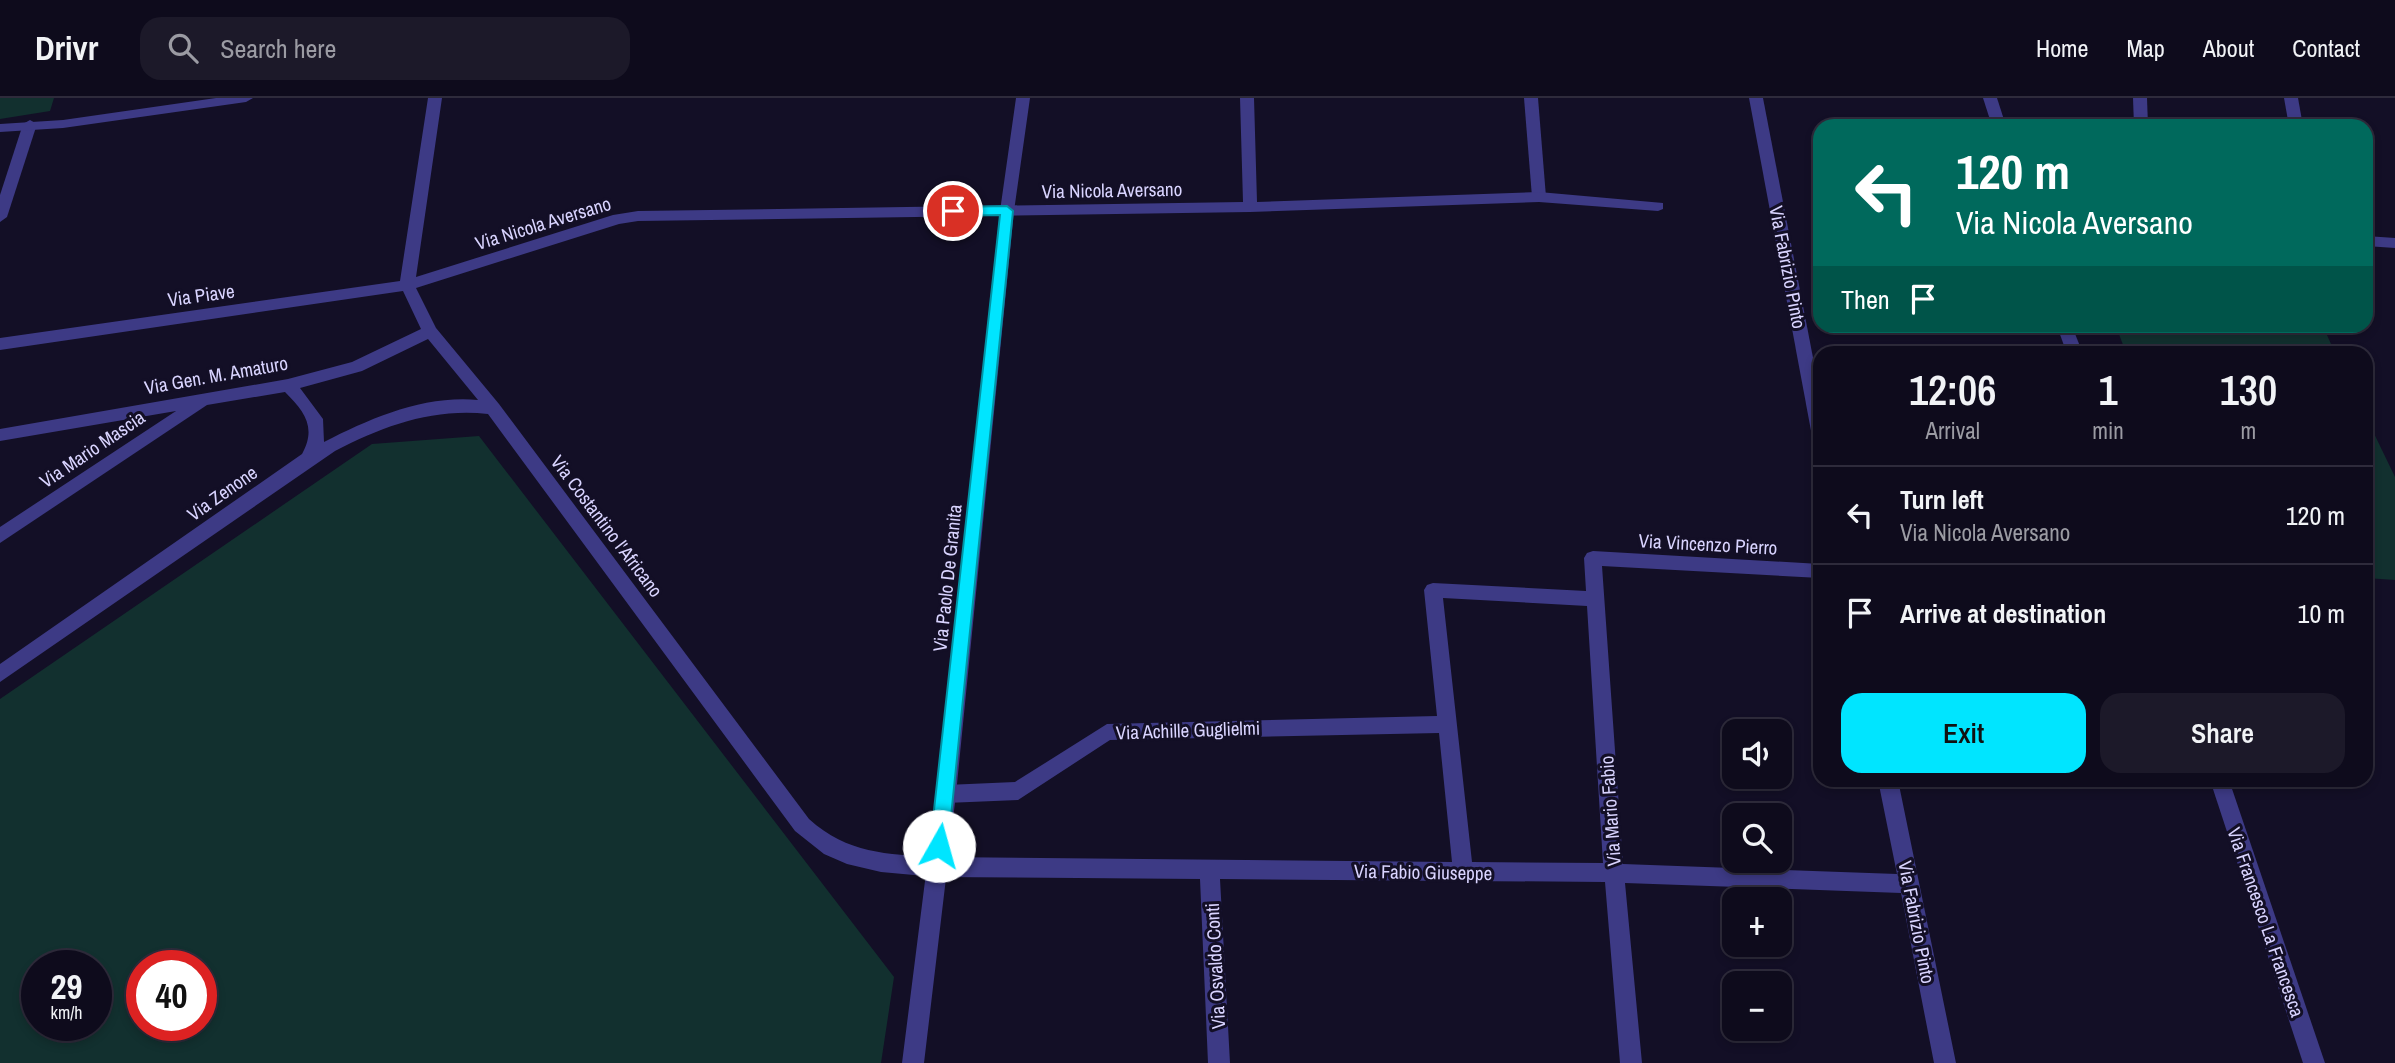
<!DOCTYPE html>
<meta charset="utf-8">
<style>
body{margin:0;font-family:"Archivo Narrow",sans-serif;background:#1c1929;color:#f1f3f6;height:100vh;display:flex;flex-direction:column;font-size:26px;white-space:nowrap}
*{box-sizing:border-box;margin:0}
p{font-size:23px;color:#9b9ba3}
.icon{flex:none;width:38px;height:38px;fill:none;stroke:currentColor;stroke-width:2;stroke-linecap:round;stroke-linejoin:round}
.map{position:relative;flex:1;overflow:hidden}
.panel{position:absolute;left:1813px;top:248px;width:560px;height:441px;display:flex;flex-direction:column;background:#0e0b1c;border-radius:21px;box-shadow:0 4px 10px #0003,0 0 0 2px #2e2b3b}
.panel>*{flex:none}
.guide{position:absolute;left:1813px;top:21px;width:560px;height:214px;border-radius:21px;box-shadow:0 4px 10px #0003,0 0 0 2px #2e2b3b;background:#00695c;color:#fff;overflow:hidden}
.buttons{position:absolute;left:1722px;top:621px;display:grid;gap:14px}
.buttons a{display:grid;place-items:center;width:70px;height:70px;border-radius:14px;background:#0e0b1c;box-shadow:0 4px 10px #0003,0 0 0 2px #2e2b3b;font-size:35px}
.speed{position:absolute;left:21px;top:852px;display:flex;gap:14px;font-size:35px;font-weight:700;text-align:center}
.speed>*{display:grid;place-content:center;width:91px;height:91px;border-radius:50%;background:#0e0b1c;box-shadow:0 4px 10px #0003,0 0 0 2px #2e2b3b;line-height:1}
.speed small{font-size:18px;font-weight:400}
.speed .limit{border:10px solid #d22;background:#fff;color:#111}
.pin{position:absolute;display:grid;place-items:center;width:60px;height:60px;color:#fff;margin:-30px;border:4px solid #fff;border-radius:50%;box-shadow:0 2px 7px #0007}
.me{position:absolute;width:77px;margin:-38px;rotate:7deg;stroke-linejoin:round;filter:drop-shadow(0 0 5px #0008)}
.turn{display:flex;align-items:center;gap:24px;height:147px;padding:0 28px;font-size:32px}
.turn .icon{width:91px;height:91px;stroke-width:2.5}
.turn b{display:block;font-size:49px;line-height:60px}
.then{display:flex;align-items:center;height:66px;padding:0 28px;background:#0003;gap:14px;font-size:26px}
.eta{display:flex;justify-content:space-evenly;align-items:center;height:119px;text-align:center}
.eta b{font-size:42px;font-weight:600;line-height:49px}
.action{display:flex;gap:14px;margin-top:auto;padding:14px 28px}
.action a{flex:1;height:80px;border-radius:21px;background:#00e5ff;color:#111;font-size:28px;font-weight:600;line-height:80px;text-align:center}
.action a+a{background:#1c1929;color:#f1f3f6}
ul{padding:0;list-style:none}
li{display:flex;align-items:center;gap:21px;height:98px;padding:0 28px;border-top:2px solid #2e2b3b}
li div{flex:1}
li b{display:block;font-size:26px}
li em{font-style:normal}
header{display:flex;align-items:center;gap:42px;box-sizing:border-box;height:98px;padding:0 35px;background:#0e0b1c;border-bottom:2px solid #2e2b3b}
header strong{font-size:33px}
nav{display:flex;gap:38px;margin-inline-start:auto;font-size:24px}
.search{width:490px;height:63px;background:#1c1929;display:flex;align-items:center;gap:18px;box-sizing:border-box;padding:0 24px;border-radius:21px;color:#9b9ba3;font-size:26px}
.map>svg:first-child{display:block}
.green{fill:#12302f;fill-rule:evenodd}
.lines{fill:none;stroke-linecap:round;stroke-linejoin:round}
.service{fill:#3d3a85;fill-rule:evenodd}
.pedestrian{fill:#3d3a85;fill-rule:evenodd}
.minor{fill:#3d3a85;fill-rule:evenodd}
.tertiary{fill:#3d3a85;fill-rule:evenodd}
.route{fill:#00e5ff;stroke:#0095a6;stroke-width:2}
.labels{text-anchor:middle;stroke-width:6;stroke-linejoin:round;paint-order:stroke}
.street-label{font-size:19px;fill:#d9d4ff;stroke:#130f26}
</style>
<header>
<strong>Drivr</strong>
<div class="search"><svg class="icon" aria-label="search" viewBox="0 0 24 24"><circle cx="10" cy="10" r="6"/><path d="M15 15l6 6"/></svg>Search here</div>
<nav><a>Home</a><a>Map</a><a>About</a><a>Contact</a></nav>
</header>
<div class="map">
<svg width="2395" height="965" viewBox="0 0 2395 965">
<rect width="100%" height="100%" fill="#130f26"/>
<g class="green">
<path d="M 0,0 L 54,0 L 50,13 L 0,21 Z"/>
<path d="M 2116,228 L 2200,228 L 2327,237 L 2335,255 L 2126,255 Z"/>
<path d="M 2366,319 L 2395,379 L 2395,482 L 2366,480 Z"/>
<path d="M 479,338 L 894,879 L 881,965 L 0,965 L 0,601 L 372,346 ZM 96,868 L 96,928 L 37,928 L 37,868 ZM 142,868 L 201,868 L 201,928 L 142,928 Z"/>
</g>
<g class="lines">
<g class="service">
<path d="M 2133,0 L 2147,0 L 2148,28 L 2134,28 Z"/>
<path d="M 2284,0 L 2298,0 L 2303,28 L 2289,28 Z"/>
<path d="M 2366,138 L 2395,140 L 2395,150 L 2366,148 Z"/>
</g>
<g class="pedestrian">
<path d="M 1524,0 L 1538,0 L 1546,99 L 1539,104 L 1532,99 Z"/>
<path d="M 30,22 L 37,26 L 7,119 L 0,124 L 0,97 L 23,26 Z"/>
</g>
<g class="minor">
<path d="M 216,0 L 253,0 L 246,4 L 63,30 L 0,34 L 0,26 L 63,22 Z"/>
<path d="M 428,0 L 442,0 L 416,179 L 613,117 L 638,113 L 1243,104 L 1240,0 L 1254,0 L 1257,104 L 1539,94 L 1663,105 L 1663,111 L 1658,113 L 1539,104 L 1250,114 L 638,123 L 619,126 L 416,190 L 436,230 L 499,306 L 809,721 C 848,756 886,756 936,759 L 1452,764 L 1439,635 L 1110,642 L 1018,702 L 946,705 L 939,702 L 936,696 L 939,690 L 946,687 L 1015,684 L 1107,626 L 1437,618 L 1424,492 L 1427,487 L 1433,485 L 1586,493 L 1584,460 L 1587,455 L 1593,453 L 1820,466 L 1820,480 L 1602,468 L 1623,766 L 1897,776 L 1878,682 L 1898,682 L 1956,965 L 1934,965 L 1901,795 L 1625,785 L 1642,965 L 1620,965 L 1605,784 L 1220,781 L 1230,965 L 1208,965 L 1200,781 L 936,779 L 881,774 L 847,766 L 824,756 L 795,733 L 488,316 C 432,310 384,328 335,353 L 0,584 L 0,566 L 302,356 C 317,329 304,313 285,294 L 207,307 L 0,445 L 0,429 L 176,313 L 0,343 L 0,331 L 288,281 L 352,264 L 421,231 L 403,193 L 0,252 L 0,240 L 400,183 ZM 428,241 L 478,302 C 424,297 371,320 324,344 L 323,321 L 300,290 L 362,273 ZM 1443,500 L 1587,508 L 1603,765 L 1472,764 Z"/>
<path d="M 1749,0 L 1763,0 L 1820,296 L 1820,344 L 1812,338 Z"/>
<path d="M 1983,0 L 1997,0 L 2006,28 L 1992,28 Z"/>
<path d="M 2057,228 L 2072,228 L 2083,256 L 2067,256 Z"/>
<path d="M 2210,682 L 2229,682 L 2325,965 L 2303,965 Z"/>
</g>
<path class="tertiary" d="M 1016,0 L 1030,0 L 1014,113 L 956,696 L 924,965 L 902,965 L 936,696 L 1000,113 Z"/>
</g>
<path class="route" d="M 1007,108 L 1013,113 L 948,748 L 946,754 L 939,756 L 933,754 L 930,748 L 1000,117 L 953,118 L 946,113 L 953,109 Z"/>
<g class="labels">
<g class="street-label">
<text transform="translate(1112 92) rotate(-1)" y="7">Via Nicola Aversano</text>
<text transform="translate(543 125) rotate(-17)" y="7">Via Nicola Aversano</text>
<text transform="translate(1788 169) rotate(79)" y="7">Via Fabrizio Pinto</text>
<text transform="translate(201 197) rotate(-8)" y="7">Via Piave</text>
<text transform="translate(216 277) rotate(-10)" y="7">Via Gen. M. Amaturo</text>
<text transform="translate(92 351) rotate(-34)" y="7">Via Mario Mascia</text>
<text transform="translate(222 395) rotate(-35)" y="7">Via Zenone</text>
<text transform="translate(607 428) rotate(53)" y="7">Via Costantino l'Africano</text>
<text transform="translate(1708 446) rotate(3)" y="7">Via Vincenzo Pierro</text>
<text transform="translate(947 480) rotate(-84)" y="7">Via Paolo De Granita</text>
<text transform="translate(1188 632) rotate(-2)" y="7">Via Achille Guglielmi</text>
<text transform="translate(1610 713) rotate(-94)" y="7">Via Mario Fabio</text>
<text transform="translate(1423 774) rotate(1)" y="7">Via Fabio Giuseppe</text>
<text transform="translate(1917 824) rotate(79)" y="7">Via Fabrizio Pinto</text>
<text transform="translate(2266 824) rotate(71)" y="7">Via Francesco La Francesca</text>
<text transform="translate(1215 868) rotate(-93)" y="7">Via Osvaldo Conti</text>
</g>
</g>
</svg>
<div class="buttons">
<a><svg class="icon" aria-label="sound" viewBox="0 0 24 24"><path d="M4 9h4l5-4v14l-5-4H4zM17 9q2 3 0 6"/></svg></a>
<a><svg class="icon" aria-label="search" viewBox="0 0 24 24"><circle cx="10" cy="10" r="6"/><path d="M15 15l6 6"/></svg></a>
<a>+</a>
<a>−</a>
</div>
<div class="speed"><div>29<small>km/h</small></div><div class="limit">40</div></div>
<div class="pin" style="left:953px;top:113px;background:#d93025"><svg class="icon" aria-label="arrive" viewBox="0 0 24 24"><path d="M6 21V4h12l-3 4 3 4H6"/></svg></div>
<svg class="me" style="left:939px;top:748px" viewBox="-20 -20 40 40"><circle r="19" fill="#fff"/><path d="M0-13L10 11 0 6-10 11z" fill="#00e5ff"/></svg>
<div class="guide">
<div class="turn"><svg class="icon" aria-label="left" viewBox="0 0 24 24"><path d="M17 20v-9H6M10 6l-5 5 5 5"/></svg><div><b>120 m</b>Via Nicola Aversano</div></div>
<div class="then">Then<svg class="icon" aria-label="arrive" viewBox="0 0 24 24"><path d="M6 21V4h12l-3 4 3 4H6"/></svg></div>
</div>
<section class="panel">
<div class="eta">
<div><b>12:06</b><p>Arrival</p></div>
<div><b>1</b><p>min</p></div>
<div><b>130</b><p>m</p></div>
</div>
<ul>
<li><svg class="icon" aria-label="left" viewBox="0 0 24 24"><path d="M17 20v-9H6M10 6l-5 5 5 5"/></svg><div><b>Turn left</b><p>Via Nicola Aversano</p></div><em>120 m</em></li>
<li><svg class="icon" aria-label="arrive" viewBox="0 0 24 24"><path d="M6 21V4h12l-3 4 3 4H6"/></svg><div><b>Arrive at destination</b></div><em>10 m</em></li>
</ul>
<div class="action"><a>Exit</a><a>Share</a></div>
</section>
</div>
